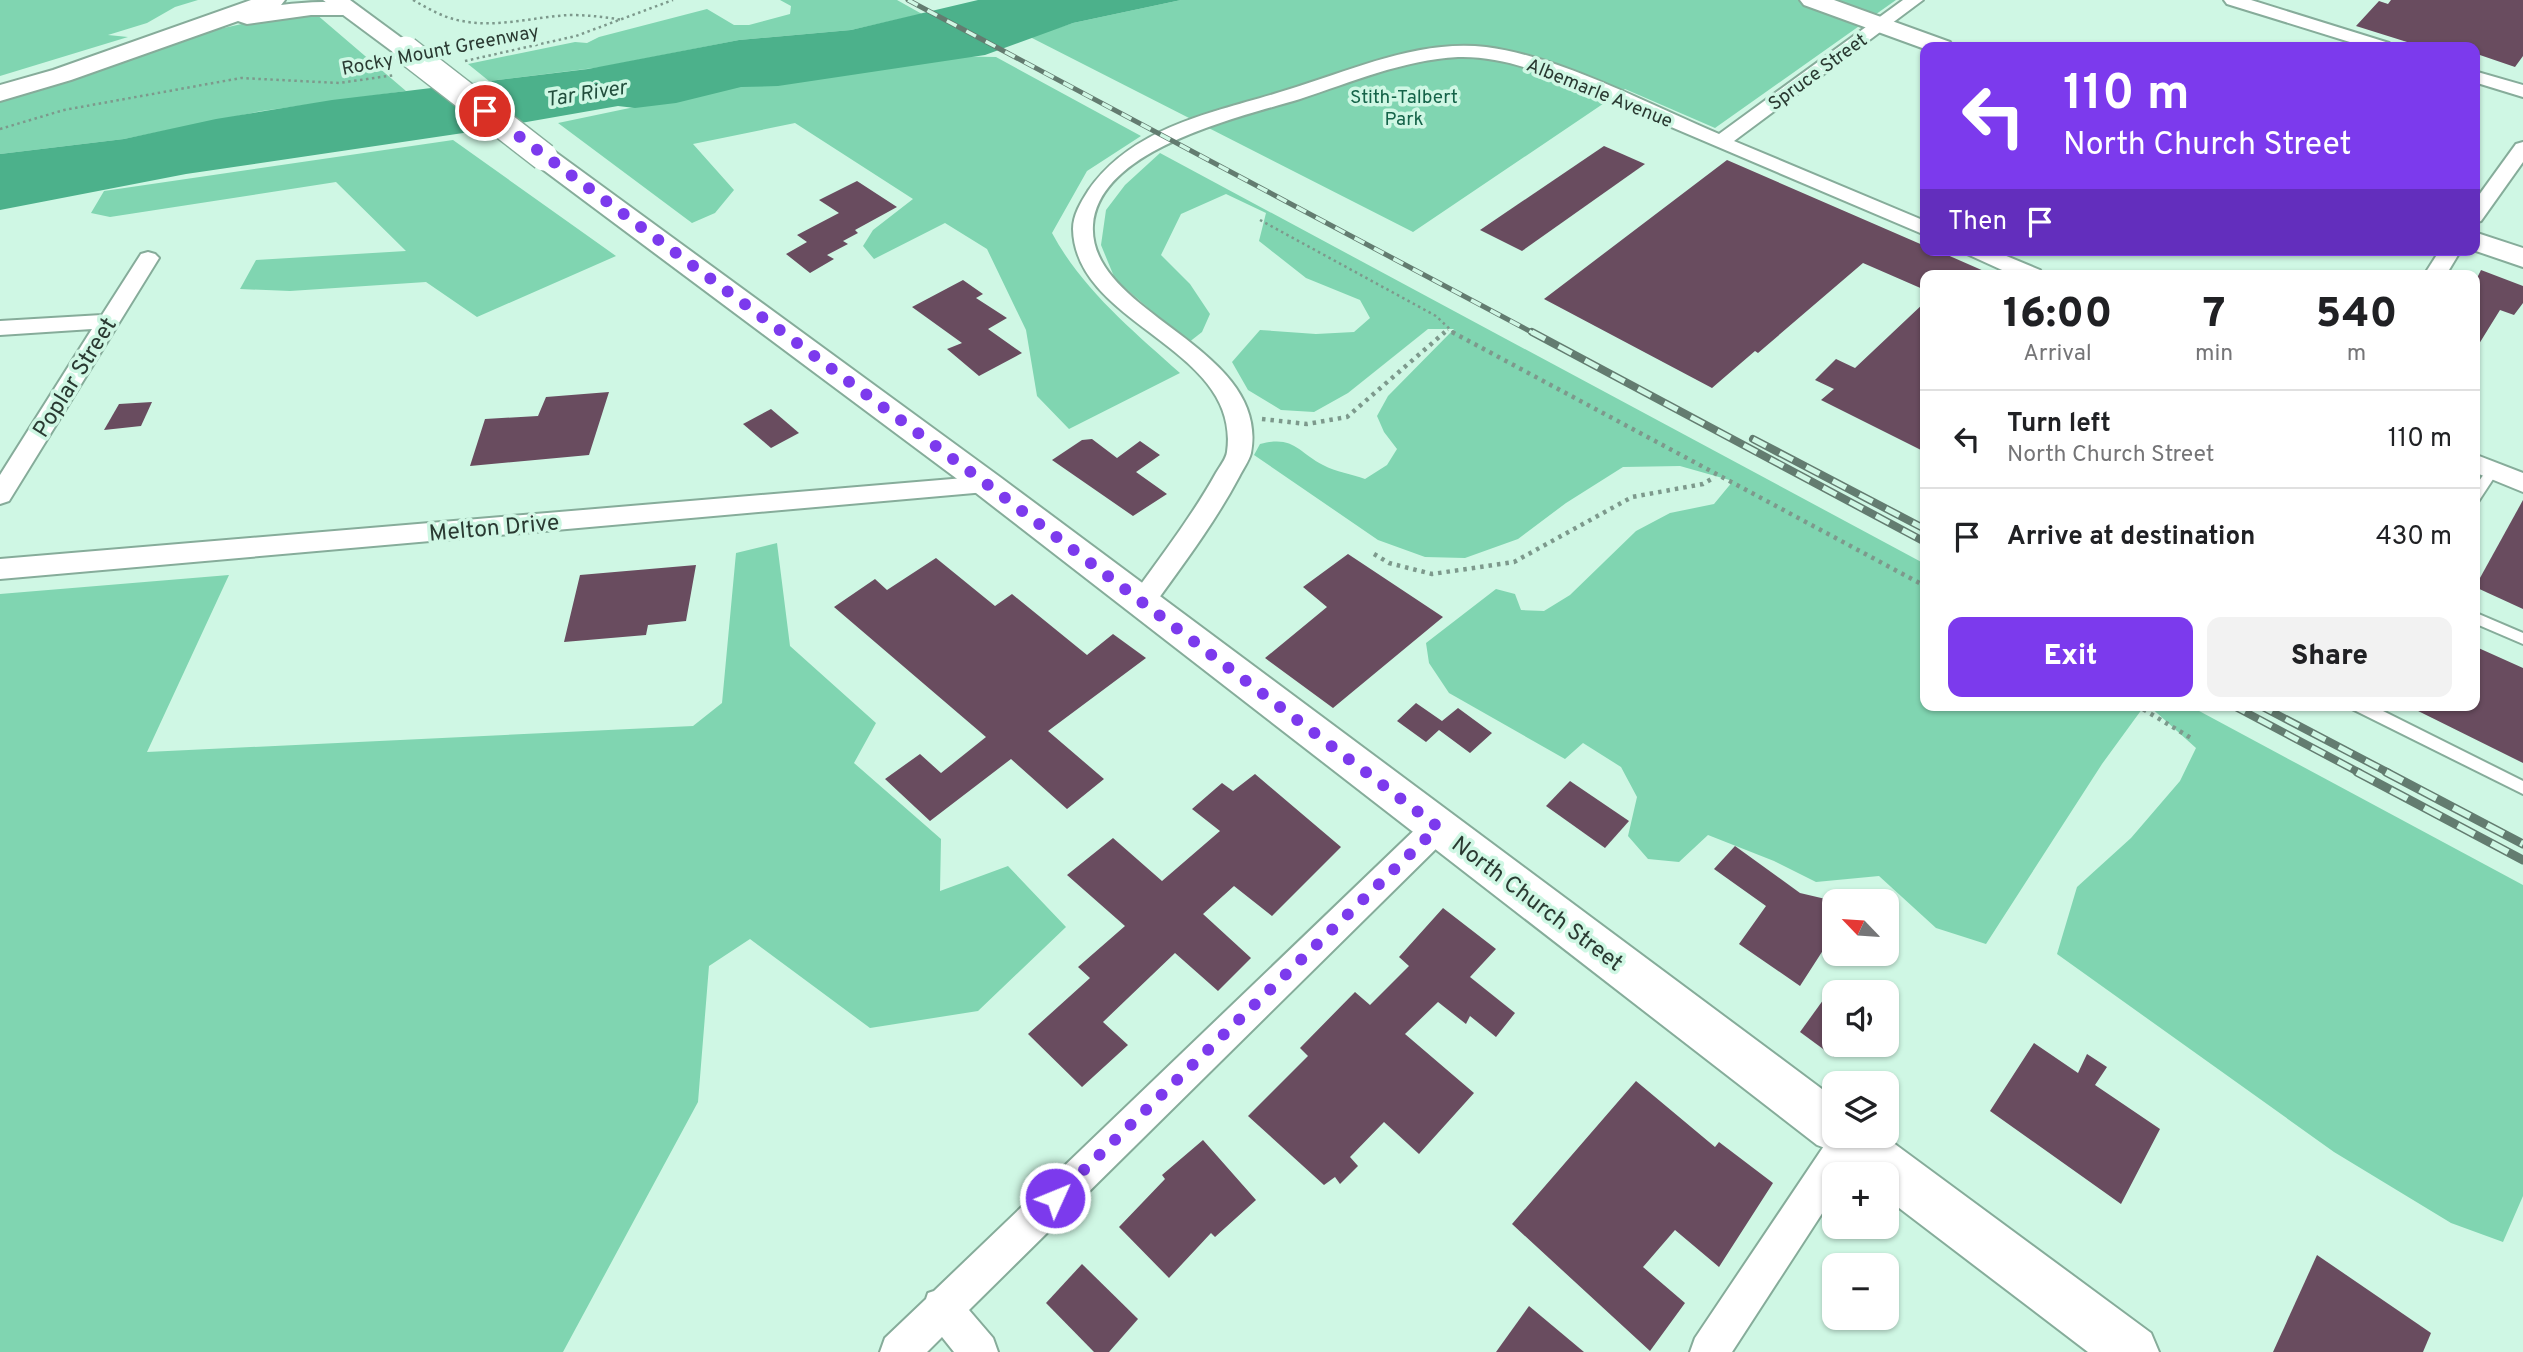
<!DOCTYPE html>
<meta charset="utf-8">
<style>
body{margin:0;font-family:Overpass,sans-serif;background:#f2f2f2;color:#202124;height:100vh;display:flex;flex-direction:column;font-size:26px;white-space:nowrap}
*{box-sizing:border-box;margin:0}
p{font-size:23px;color:#757577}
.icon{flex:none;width:38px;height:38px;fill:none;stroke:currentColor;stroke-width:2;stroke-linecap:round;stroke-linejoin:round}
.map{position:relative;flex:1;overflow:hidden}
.drawer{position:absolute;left:1920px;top:270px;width:560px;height:441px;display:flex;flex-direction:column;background:#fff;border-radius:14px;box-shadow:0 2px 5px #0004}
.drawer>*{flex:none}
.hud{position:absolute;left:1920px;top:42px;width:560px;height:214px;border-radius:14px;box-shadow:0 2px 5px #0004;background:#7c3aed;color:#fff;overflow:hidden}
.needle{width:46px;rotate:295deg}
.controls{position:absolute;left:1822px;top:889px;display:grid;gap:14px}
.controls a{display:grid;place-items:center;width:77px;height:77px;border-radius:14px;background:#fff;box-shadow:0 2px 5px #0004;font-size:35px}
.pin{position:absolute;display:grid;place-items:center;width:60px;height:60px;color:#fff;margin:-30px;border:4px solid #fff;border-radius:50%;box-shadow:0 2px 7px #0007}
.me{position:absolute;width:77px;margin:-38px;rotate:46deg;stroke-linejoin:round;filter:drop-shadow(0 0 5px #0008)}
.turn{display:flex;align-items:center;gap:24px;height:147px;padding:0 28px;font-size:32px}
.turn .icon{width:91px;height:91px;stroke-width:2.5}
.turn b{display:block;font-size:49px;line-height:60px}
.then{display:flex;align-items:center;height:66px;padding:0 28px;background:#0003;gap:14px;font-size:26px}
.eta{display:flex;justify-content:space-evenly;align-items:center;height:119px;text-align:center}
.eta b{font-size:42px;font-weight:800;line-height:49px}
.button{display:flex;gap:14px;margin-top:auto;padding:14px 28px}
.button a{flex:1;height:80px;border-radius:14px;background:#7c3aed;color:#fff;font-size:28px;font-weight:800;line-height:80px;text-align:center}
.button a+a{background:#f2f2f2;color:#202124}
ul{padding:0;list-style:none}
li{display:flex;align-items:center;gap:21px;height:98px;padding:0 28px;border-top:2px solid #e0e0e0}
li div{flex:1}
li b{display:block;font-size:26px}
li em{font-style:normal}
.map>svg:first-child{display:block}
.green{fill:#80d5b1}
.water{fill:#4cb18b}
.building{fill:#694c5f}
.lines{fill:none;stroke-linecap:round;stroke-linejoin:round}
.lane-casing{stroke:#86ac9a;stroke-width:4}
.street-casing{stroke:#86ac9a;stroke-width:4}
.secondary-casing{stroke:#86ac9a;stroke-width:4}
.primary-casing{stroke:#86ac9a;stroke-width:4}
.highway-casing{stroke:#86ac9a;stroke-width:4}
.path-far1{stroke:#7d998c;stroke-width:2.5;stroke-dasharray:2.5 3.5;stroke-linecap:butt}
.path{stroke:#7d998c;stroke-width:4.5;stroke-dasharray:3.5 5;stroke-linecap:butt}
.lane{fill:#fff;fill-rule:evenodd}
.street{fill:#fff;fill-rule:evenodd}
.secondary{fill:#fff;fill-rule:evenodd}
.primary{fill:#fff;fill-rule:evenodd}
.highway{fill:#fff;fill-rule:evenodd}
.rail-far2-casing{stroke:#637c70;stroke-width:5}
.rail-far1-casing{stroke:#637c70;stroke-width:8}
.rail-casing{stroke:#637c70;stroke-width:9}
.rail-far2{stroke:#cff7e4;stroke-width:3.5;stroke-dasharray:11;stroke-linecap:butt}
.rail-far1{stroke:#cff7e4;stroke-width:5;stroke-dasharray:15;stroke-linecap:butt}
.rail{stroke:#cff7e4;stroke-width:6;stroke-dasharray:19;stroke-linecap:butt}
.primary-bridge-casing{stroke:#86ac9a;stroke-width:30;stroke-linecap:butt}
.primary-bridge{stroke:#fff;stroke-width:27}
.route{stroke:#7c3aed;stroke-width:12;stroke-dasharray:0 21.6}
.labels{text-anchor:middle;stroke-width:7;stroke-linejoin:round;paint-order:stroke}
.far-street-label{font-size:19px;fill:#2a3a32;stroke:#cff7e4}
.far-park-label{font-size:19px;fill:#156349;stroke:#cff7e4}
.far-water-label{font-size:21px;font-style:italic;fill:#224d3c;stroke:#cff7e4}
.street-label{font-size:23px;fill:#2a3a32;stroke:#cff7e4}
</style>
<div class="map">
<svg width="2523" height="1352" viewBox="0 0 2523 1352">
<rect width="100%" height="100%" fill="#cff7e4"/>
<g class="green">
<path d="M 0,0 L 198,0 L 175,7 L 147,23 L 108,35 L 128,37 L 0,76 Z"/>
<path d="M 780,0 L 897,0 L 922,14 L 851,30 L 739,40 L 602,67 L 497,80 L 489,81 L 468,64 L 575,42 L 587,43 L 599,37 L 707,9 L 734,25 L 749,25 L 790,14 L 791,6 Z"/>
<path d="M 1181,0 L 1896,0 L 1715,128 L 1625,89 L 1413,232 L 1030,37 L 1073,23 Z"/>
<path d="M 316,14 L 406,91 L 262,111 L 124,139 L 0,154 L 0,98 L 90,72 L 215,30 L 246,23 Z"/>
<path d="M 937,56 L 996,57 L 1141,136 L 1087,171 L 1052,233 C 1082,289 1133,331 1180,373 L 1069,429 L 1037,396 L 1026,330 L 987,249 L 945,223 L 874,259 L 863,246 L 873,230 L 913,199 L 795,123 L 693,144 L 734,190 L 715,213 L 692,223 L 558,123 L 730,87 Z"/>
<path d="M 453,140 L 616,256 L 477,317 L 426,282 L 290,291 L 240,289 L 256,260 L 406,251 L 336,182 L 110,217 L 91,213 L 104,191 Z"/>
<path d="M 1160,153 L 1925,564 L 1925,705 L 2145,705 L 2102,764 L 1986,944 L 1936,928 L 1879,876 L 1816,882 L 1774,861 L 1708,835 L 1679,862 L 1648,859 L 1628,836 L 1637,797 L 1621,767 L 1583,743 L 1565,759 L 1449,693 L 1429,663 L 1426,643 L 1496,589 L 1515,594 L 1521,610 L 1544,611 L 1570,595 L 1636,531 L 1670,513 L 1714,504 L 1733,481 L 1680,466 L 1623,467 L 1566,503 L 1518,539 L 1465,558 L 1425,557 L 1378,540 L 1254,455 L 1260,444 C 1293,435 1297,451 1323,465 C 1336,472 1352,474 1365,479 L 1387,465 L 1397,449 L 1384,432 L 1377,416 L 1388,396 L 1454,329 L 1428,329 L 1348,393 L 1314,412 L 1281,410 L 1248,390 L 1232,362 L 1260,330 L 1316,334 L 1354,332 L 1370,318 L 1360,300 L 1306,278 L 1259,241 L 1266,213 L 1226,194 L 1181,214 L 1161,255 L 1190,284 L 1210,314 L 1202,332 L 1188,343 L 1115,279 L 1101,245 L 1106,210 L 1125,185 Z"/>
<path d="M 777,543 L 790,646 L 876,723 L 854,763 L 941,839 L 940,891 L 1008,866 L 1066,927 L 978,1011 L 870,1028 L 750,939 L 709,966 L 698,1102 L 563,1352 L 0,1352 L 0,594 L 229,575 L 147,752 L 693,726 L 722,703 L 736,553 Z"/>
<path d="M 2148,705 L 2188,705 L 2523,885 L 2523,1196 L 2503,1242 L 2451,1223 L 2334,1152 L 2057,954 L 2077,887 L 2131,838 L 2180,781 L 2196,748 Z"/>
</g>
<path class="water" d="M 978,0 L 1181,0 L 1073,23 L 985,55 L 778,86 L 741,87 L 676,103 L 635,108 L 618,106 L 470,132 L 186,174 L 0,210 L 0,154 L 124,139 L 216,119 L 332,100 L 588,69 L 739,40 L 851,30 Z"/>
<g class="building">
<path d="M 2391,0 L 2523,0 L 2523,56 L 2515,67 L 2474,53 L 2474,47 L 2423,47 L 2356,26 L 2379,1 L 2388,4 Z"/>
<path d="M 1604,146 L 1645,164 L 1522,251 L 1480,230 Z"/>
<path d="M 1727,160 L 1925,246 L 1925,250 L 1936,250 L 1993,275 L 1925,275 L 1925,290 L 1863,263 L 1758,353 L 1755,351 L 1712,388 L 1544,299 Z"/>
<path d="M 857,181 L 897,207 L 855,230 L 858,233 L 843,241 L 848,244 L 827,255 L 834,259 L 810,273 L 786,254 L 807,242 L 797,235 L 839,213 L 819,200 Z"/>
<path d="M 2481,270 L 2523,286 L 2523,303 L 2514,315 L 2500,310 L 2474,352 L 2474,284 Z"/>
<path d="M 963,280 L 983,294 L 976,298 L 1007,318 L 988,329 L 1022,353 L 979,376 L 947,349 L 962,343 L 912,307 Z"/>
<path d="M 1925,302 L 1925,452 L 1821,400 L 1834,389 L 1815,380 L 1836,359 L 1855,368 Z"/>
<path d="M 609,392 L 589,455 L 470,466 L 485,419 L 538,416 L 546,397 Z"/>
<path d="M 152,402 L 141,426 L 104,430 L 119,404 Z"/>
<path d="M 771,409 L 799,433 L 771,448 L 743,424 Z"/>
<path d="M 1092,439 L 1117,458 L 1140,441 L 1160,455 L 1136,472 L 1167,494 L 1133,516 L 1052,460 L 1082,440 Z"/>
<path d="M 2523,500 L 2523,609 L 2475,587 Z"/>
<path d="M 1348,554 L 1443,617 L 1333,708 L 1265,658 L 1327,607 L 1303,587 Z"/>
<path d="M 936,558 L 995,606 L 1012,594 L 1087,655 L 1113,634 L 1146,658 L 1048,731 L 1104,779 L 1067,809 L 1011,759 L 930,821 L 885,779 L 920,754 L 941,773 L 986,737 L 834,607 L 875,579 L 887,590 Z"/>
<path d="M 696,565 L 686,621 L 648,625 L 646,635 L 564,642 L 580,575 Z"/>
<path d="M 2474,646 L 2523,668 L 2523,763 L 2406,705 L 2474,705 Z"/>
<path d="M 1416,703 L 1442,721 L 1458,708 L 1492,733 L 1470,753 L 1439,730 L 1426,742 L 1397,721 Z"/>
<path d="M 1255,774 L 1341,847 L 1272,916 L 1234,886 L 1203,914 L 1251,958 L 1218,991 L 1175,953 L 1103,1022 L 1128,1045 L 1082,1087 L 1028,1034 L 1090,978 L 1078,967 L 1125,926 L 1067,875 L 1113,838 L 1162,881 L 1220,831 L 1192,809 L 1222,783 L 1233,791 Z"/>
<path d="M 1570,781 L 1629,821 L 1605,848 L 1546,806 Z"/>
<path d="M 1735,846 L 1800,893 L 1834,901 L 1834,941 L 1829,941 L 1800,986 L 1739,944 L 1766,906 L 1714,869 Z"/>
<path d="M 1443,908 L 1496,949 L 1470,977 L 1515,1013 L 1496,1037 L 1470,1016 L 1466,1024 L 1438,1002 L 1405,1034 L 1474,1093 L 1419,1154 L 1384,1122 L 1350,1157 L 1358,1166 L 1340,1184 L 1335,1177 L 1324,1185 L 1248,1116 L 1308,1056 L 1300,1048 L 1355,992 L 1370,1005 L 1409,966 L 1399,957 Z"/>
<path d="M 1834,985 L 1834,1057 L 1800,1032 Z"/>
<path d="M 2034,1043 L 2078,1073 L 2087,1054 L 2107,1067 L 2095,1085 L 2160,1129 L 2121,1204 L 1990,1111 Z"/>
<path d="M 1636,1081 L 1715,1147 L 1719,1142 L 1773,1183 L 1719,1267 L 1675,1230 L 1643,1267 L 1685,1303 L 1650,1351 L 1512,1224 Z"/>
<path d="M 1203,1140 L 1256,1200 L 1215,1237 L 1211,1233 L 1169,1278 L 1119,1227 L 1165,1179 L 1162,1175 Z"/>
<path d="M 2317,1255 L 2431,1333 L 2423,1352 L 2273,1352 Z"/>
<path d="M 1082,1264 L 1138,1319 L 1109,1352 L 1094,1352 L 1046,1303 Z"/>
<path d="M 1529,1306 L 1584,1352 L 1496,1352 Z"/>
</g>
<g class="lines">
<g class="lane-casing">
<g id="lane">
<path d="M 2493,466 L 2499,470 L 2478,502 L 2474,503 L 2474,488 L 2489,467 Z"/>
<path d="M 2474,612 L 2523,633 L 2523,644 L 2474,623 Z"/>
<path d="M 2350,705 L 2371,705 L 2523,781 L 2523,794 L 2352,709 Z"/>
</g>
</g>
<g class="street-casing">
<g id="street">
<path d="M 1903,0 L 1923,0 L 1734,141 L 1925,221 L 1925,235 L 1556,78 C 1524,66 1492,56 1458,57 C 1403,60 1352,82 1300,99 C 1241,117 1099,148 1093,225 C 1087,314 1271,346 1251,453 C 1249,461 1243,469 1239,477 C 1214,524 1182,566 1151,609 L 1142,612 L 1133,609 L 1129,602 L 1133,595 C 1162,555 1192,516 1216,473 C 1220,466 1226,459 1227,452 C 1242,347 1075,326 1073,229 C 1073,215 1081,202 1088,191 C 1134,124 1219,112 1290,89 C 1352,70 1419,39 1486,47 C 1559,56 1650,105 1719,134 Z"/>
<path d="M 2224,0 L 2251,0 L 2389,43 L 2392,47 L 2366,47 L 2227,4 Z"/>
<path d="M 2474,71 L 2523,85 L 2523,97 L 2474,82 Z"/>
<path d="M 2523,142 L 2523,162 L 2481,221 L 2474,223 L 2474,202 L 2516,144 Z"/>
<path d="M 1964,250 L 1992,250 L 2040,270 L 2043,275 L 2013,275 L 1967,254 Z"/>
<path d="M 2440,250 L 2461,250 L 2446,275 L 2424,275 Z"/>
<path d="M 148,252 L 155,254 L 159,258 L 9,501 L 0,504 L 0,475 L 92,329 L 0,335 L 0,321 L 102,315 L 141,254 Z"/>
<path d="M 2474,454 L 2523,473 L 2523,492 L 2474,472 Z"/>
<path d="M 988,476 L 997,479 L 1000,485 L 997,491 L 0,579 L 0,559 Z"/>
<path d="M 1438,814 L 1449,818 L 1453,827 L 1449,836 L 969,1310 L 993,1338 L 998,1352 L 954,1352 L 942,1337 L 927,1352 L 880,1352 L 885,1338 L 926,1299 L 928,1293 L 934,1291 L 1427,818 Z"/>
<path d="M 1834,1131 L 1834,1136 L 1865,1136 L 1867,1140 L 1847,1174 L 1834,1174 L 1834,1195 L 1732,1352 L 1690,1352 L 1695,1338 Z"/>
</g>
</g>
<g class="secondary-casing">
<g id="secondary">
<path d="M 1800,0 L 1834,0 L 1950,42 L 1953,47 L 1925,47 L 1925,49 L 1804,5 Z"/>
<path d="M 2474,232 L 2523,248 L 2523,267 L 2473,250 Z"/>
</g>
</g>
<g class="primary-casing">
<g id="primary">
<path d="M 323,0 L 350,0 L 418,50 L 415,55 L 406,57 L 397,55 Z"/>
<path d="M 544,149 L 554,151 L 1000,477 L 1834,1098 L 1834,1136 L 1884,1136 L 2151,1333 L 2159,1352 L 2088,1352 L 1886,1198 L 1886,1174 L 1855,1174 L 1827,1153 L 1825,1148 L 1817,1145 L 976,493 L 534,163 L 531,157 L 534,151 Z"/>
</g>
</g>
<g class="highway-casing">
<path id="highway" d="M 251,0 L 285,0 L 281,5 C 306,2 331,0 356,5 L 360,10 L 356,15 L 311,15 L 247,24 L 238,21 L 71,80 L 0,101 L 0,85 L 53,70 Z"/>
</g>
<g class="path-far1">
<path d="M 413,0 C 429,9 444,18 462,21 C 497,28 534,17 569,15 C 588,15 605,17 623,20"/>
<path d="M 2403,43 L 2416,47"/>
<path d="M 465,61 L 576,36 L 673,0"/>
<path d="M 0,129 L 64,110 L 241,78 L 339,83 L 395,75"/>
<path d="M 1260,220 L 1436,316 L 1455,334"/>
<path d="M 1443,334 L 1448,330"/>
</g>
<g class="path">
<path d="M 1452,332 L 1925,586"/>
<path d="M 1262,419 L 1307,424 L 1347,417 L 1445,332"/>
<path d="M 1374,554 L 1389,563 L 1432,574 L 1514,562 L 1632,497 L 1703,484 L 1715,477"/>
<path d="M 2136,705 L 2191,738"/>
</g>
<use href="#lane" class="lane"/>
<use href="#street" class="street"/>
<use href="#secondary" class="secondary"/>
<use href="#primary" class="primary"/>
<use href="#highway" class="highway"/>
<g class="rail-far2-casing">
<path id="rail-far2" d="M 908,0 L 1535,334"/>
</g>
<g class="rail-far1-casing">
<g id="rail-far1">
<path d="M 1532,332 L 1925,542"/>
<path d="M 1753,439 L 1925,529"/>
<path d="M 2232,705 L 2360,773"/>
<path d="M 2259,705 L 2389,773"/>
</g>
</g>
<g class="rail-casing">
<g id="rail">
<path d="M 2357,772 L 2523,860"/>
<path d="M 2386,772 L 2523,844"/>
</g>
</g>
<use href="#rail-far2" class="rail-far2"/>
<use href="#rail-far1" class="rail-far1"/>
<use href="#rail" class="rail"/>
<g class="primary-bridge-casing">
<path id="primary-bridge" d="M 406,50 L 544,157"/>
</g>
<use href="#primary-bridge" class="primary-bridge"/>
</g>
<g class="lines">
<path class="route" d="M 485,111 L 988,485 L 1438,827 L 1055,1198"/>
</g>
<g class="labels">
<g class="far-street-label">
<text transform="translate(440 49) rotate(-11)" y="7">Rocky Mount Greenway</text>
<text transform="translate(1817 71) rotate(-36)" y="7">Spruce Street</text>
<text transform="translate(1600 92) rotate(22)" y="7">Albemarle Avenue</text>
</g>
<g class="far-park-label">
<text x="1404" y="103">Stith-Talbert<tspan x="1404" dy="22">Park</tspan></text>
</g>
<g class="far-water-label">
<text transform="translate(586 93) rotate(-9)" y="7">Tar River</text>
</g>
<g class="street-label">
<text transform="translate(74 377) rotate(-58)" y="8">Poplar Street</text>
<text transform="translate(494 527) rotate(-5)" y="8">Melton Drive</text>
<text transform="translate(1538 903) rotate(37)" y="8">North Church Street</text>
</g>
</g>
</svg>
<div class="controls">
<a><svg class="needle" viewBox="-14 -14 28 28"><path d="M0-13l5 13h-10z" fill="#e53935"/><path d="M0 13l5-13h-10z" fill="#757577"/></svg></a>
<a><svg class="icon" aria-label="sound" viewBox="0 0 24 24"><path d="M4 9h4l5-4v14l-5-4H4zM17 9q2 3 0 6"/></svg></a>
<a><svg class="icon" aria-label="layers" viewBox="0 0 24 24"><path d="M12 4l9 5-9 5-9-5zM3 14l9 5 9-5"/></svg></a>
<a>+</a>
<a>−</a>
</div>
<div class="pin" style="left:485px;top:111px;background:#d93025"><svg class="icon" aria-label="arrive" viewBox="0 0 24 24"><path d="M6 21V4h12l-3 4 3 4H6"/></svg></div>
<svg class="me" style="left:1055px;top:1198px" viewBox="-20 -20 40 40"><circle r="17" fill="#7c3aed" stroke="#fff" stroke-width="3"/><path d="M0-11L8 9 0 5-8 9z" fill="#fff"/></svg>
<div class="hud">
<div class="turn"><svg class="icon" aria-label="left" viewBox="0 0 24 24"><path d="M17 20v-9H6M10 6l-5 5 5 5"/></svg><div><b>110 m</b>North Church Street</div></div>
<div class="then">Then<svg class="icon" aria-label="arrive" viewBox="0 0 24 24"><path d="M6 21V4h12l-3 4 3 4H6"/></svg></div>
</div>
<section class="drawer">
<div class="eta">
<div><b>16:00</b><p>Arrival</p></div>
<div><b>7</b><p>min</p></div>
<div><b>540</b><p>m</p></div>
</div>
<ul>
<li><svg class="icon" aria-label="left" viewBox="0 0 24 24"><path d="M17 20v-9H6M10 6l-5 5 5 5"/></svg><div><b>Turn left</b><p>North Church Street</p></div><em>110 m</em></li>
<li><svg class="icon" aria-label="arrive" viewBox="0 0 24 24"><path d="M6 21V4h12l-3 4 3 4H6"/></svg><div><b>Arrive at destination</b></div><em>430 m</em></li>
</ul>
<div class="button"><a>Exit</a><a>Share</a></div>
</section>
</div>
